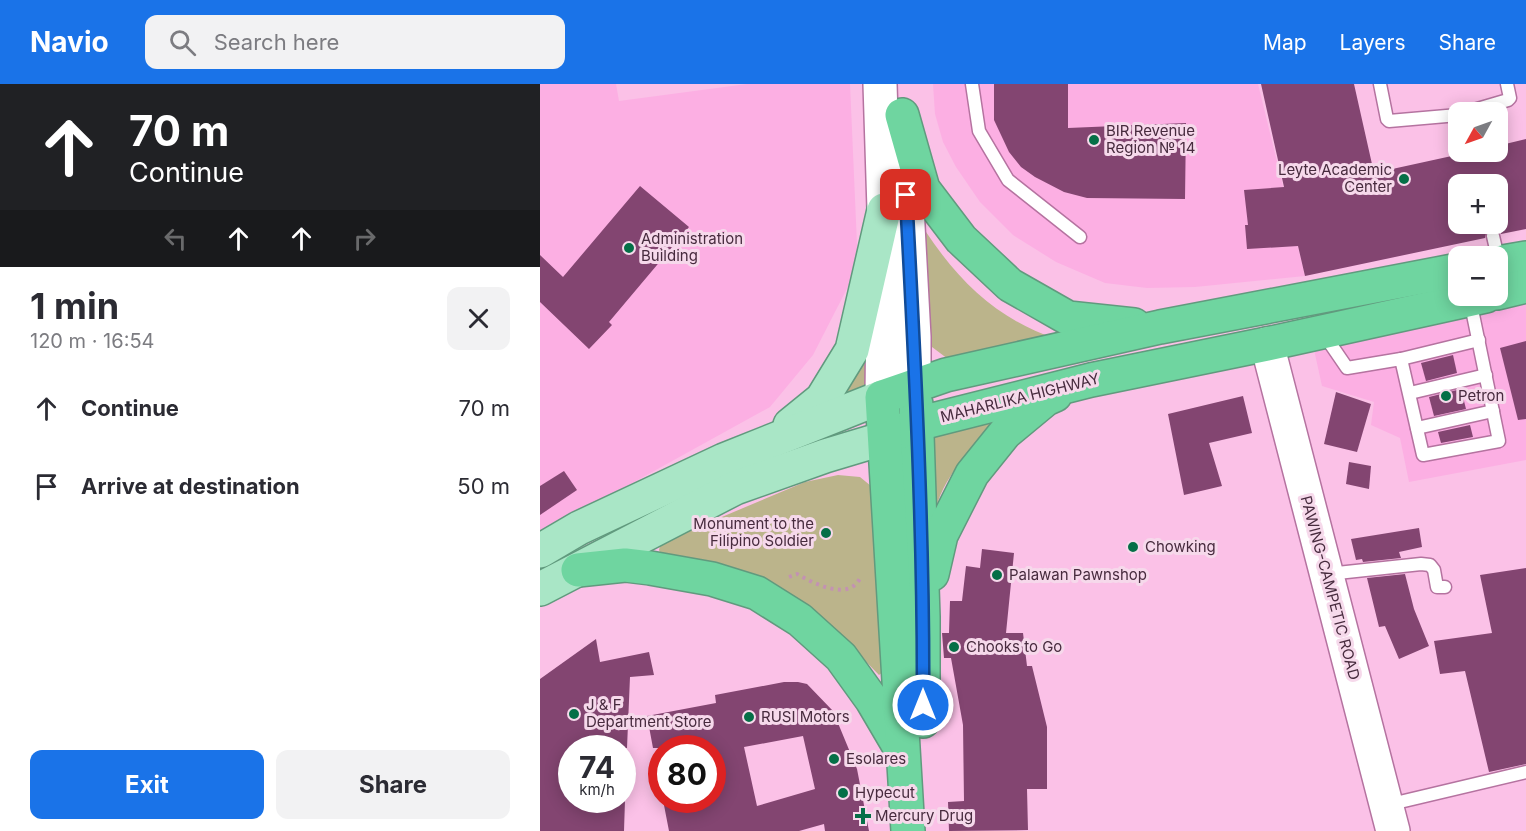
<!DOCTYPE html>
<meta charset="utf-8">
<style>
body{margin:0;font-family:Inter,sans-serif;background:#f2f2f3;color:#2b2b33;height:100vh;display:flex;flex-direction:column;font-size:22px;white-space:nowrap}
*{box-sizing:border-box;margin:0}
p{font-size:20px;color:#7c7c81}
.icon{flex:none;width:33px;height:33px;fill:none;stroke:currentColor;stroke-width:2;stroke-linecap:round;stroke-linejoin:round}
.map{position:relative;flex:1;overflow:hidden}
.panel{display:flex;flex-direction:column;background:#fff;width:540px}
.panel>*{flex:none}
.top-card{background:#202124;color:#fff;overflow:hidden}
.needle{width:39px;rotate:230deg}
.controls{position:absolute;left:908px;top:18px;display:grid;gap:12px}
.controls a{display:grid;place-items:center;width:60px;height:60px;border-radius:12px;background:#fff;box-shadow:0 3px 15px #0003;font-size:30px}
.speed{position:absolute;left:18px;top:651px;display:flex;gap:12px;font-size:30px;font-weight:700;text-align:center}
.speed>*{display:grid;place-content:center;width:78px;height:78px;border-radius:50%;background:#fff;box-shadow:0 3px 15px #0003;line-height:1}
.speed small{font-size:15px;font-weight:400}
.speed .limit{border:9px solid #d22;background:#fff;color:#111}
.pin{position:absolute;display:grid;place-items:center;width:51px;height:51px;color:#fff;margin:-26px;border-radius:12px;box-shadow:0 3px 9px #0006}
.me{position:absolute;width:66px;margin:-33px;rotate:0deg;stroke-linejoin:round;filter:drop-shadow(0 0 4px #0008)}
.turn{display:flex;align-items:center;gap:21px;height:126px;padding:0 30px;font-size:27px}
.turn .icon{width:78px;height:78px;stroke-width:2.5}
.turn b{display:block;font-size:42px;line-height:51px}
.lanes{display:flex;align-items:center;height:57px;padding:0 30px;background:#0003;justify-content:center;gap:30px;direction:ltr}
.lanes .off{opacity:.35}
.round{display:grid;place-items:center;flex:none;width:63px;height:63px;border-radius:12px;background:#f2f2f3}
.head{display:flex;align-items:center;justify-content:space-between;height:102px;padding:0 30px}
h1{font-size:36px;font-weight:700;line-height:45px}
.cta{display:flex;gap:12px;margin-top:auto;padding:12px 30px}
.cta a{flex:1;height:69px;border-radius:12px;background:#1a73e8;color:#fff;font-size:24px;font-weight:700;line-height:69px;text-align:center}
.cta a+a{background:#f2f2f3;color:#2b2b33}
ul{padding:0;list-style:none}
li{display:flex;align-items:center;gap:18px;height:78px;padding:0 30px}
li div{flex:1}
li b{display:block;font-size:22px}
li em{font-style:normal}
header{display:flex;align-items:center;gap:36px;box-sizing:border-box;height:84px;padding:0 30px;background:#1a73e8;color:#fff}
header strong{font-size:28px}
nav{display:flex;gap:33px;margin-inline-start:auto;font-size:21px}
.search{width:420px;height:54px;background:#f2f2f3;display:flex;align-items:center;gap:15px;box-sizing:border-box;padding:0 21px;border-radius:12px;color:#7c7c81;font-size:22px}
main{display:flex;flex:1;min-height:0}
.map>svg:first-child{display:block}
.built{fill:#fcafe3}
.green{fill:#bbb48b}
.building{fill:#834571;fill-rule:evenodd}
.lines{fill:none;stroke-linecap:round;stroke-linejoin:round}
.lane-casing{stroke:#b573a0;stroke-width:15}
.secondary-casing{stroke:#b573a0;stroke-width:36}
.primary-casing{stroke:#619a7e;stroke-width:36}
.highway-casing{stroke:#619a7e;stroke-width:36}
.path{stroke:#c392b2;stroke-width:4;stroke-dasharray:3 4.5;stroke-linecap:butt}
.lane{stroke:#fff;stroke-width:12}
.secondary{stroke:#fff;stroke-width:33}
.primary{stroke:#a9e6c6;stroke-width:33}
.highway{stroke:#6fd5a0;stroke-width:33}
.route-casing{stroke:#114b97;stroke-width:15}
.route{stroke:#1a73e8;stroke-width:10}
.poi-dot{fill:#056f47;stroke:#f6d9eb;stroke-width:2}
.labels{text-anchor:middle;stroke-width:6;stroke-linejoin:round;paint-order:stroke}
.poi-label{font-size:15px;fill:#472b3e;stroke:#f6d9eb;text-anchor:start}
.street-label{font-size:15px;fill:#472b3e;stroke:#f6d9eb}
</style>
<header>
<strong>Navio</strong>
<div class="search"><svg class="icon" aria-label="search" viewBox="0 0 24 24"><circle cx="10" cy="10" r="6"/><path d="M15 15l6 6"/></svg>Search here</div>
<nav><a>Map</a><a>Layers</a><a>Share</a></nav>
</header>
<main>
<section class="panel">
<div class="top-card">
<div class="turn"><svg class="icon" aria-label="ahead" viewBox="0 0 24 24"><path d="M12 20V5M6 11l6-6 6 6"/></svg><div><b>70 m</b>Continue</div></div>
<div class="lanes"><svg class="icon off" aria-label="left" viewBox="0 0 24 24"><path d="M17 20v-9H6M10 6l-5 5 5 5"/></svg><svg class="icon" aria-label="ahead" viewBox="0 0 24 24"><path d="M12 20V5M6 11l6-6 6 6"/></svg><svg class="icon" aria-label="ahead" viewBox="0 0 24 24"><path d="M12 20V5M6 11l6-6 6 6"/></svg><svg class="icon off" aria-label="right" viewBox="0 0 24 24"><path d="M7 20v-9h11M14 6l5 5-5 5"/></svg></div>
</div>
<div class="head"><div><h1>1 min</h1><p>120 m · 16:54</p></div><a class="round"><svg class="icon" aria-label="close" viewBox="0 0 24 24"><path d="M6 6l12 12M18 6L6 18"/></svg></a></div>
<ul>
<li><svg class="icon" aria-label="ahead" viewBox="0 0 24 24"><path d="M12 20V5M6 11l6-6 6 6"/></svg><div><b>Continue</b></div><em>70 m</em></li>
<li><svg class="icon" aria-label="arrive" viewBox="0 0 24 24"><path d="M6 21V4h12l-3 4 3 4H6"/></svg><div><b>Arrive at destination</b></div><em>50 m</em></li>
</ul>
<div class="cta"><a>Exit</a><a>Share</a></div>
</section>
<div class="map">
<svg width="986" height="747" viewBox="0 0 986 747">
<rect width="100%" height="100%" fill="#fbc1e7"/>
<g class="built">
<path d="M 0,0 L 76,0 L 79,17 L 207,0 L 310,0 L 318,183 L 273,271 L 230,323 L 0,450 Z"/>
<path d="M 393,0 L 718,0 L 765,192 L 655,203 L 607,204 L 565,199 L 516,178 L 473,151 L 440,118 L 416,83 L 403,58 L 395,30 Z"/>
<path d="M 986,219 L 986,376 L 869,398 L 860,354 L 831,341 L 834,318 L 782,302 L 773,261 Z"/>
</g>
<g class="green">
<path d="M 386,148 C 420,199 458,235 516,255 L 408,275 L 392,263 L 386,251 Z"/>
<path d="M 324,267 L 337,300 L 302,313 L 301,307 C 318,294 319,286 324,267 Z"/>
<path d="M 468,324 C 444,351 410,383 398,417 C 395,424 395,433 393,440 L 393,344 Z"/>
<path d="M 298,391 L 320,393 L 331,402 L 343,588 L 339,591 L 303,554 L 121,471 L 119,466 L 120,462 L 139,451 L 265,398 Z"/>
</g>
<g class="building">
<path d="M 454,0 L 528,0 L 528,44 L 646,39 L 645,115 L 547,114 L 524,108 L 495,93 L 481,83 L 469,68 L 454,36 Z"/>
<path d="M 721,0 L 814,0 L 834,89 L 930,68 L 957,68 L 957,62 L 986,55 L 986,145 L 961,150 L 959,146 L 952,144 L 947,146 L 945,154 L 765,192 L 758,162 L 707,165 L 705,141 L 708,141 L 704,106 L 744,103 ZM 918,100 L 957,100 L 957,140 L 918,140 Z"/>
<path d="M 100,102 L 149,143 L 69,238 L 72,241 L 49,265 L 0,218 L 0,171 L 23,193 Z"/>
<path d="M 986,257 L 986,335 L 978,336 L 960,264 Z"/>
<path d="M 913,271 L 917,289 L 886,297 L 881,279 Z"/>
<path d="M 921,305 L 926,325 L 894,332 L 889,313 Z"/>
<path d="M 796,308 L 831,320 L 817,368 L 784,360 Z"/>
<path d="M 703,312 L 712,349 L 669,359 L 682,402 L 644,411 L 628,330 Z"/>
<path d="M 930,341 L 933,353 L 901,359 L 898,348 Z"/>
<path d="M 809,378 L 831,382 L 829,405 L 806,400 Z"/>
<path d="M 24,387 L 37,406 L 0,431 L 0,402 Z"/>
<path d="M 879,444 L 882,463 L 859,468 L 861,474 L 823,478 L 822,475 L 816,476 L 811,455 Z"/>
<path d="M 442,465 L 474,469 L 466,549 L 483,549 L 487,582 L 492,582 L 507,643 L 507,705 L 487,705 L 488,746 L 409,747 L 408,718 L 424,717 L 423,641 L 411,574 L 404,574 L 402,549 L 409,549 L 410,517 L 422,517 L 426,482 L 440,484 Z"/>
<path d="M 986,484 L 986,680 L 949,688 L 925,587 L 900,590 L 894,557 L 952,549 L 940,491 Z"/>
<path d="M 865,490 L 874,525 L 889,562 L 859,575 L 845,542 L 839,543 L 827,494 Z"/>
<path d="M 56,555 L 60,578 L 109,568 L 114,591 L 90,593 L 87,664 L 32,664 L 32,716 L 85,716 L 84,747 L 0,747 L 0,595 Z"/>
<path d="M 244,598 L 258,598 L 267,600 L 293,627 L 317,685 L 329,747 L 285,747 L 284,740 L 259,747 L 129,747 L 123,716 L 172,716 L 172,664 L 113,664 L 107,632 L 176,619 L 175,611 ZM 263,652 L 275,705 L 217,722 L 204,663 Z"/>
</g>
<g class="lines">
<g class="lane-casing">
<g id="lane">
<path d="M 432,0 L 439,47 L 468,96 L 540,153"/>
<path d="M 840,0 L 847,35 L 849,37 L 918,31"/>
<path d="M 927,28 L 968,16 L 970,14 L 967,0"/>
<path d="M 953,152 L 959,178"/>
<path d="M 783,249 L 807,284 L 861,275 L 883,371 L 959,357 L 930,216"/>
<path d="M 861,275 L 939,256"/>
<path d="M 870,309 L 946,291"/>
<path d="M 877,344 L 953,327"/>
<path d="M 788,490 L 881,480 L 890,481 L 894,486 L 897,503 L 905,503"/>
<path d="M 847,721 L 986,688"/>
</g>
</g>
<g class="secondary-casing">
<g id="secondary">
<path d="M 340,0 L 344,126 L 342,313"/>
<path d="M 365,86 L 374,253 L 374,300"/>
<path d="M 727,260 L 853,747"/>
</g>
</g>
<g class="primary-casing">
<g id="primary">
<path d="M 250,341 L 282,315 L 312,266 L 344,126"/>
<path d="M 0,467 L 39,444 L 184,376 L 342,313"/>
<path d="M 0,505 L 195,404 L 285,372 L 345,354"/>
</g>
</g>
<g class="highway-casing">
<g id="highway">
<path d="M 362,31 L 383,105 L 421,155 L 470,201 L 528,234 L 594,241"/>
<path d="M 957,179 L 986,174"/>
<path d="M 957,209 L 986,202"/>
<path d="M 376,320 L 383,533 L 383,637"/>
<path d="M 345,354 L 377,340 L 551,296 L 727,260 L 946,212"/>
<path d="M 38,486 L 85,481 L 110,484 L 172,495 L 217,509 L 260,536 L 301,573 L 332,616 L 362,667"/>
<path d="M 392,490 L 401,451 L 432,390 L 465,349 L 506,315 L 515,311"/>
<path d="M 368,747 L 342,313 L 406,291 L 620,243 L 918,186"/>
</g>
</g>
<path class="path" d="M 249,493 L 257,490 C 273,499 309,518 320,494"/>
<use href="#lane" class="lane"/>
<use href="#secondary" class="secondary"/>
<use href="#primary" class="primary"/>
<use href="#highway" class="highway"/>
</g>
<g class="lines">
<g class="route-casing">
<path id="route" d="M 366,111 C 375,281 384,451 383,621"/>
</g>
<use href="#route" class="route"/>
</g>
<g class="poi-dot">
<circle cx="554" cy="56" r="6"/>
<circle cx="864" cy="95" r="6"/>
<circle cx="89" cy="164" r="6"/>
<circle cx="906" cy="312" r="6"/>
<circle cx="286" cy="449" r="6"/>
<circle cx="593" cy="463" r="6"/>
<circle cx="457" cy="491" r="6"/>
<circle cx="414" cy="563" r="6"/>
<circle cx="34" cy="630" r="6"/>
<circle cx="209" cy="633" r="6"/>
<circle cx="294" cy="675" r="6"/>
<circle cx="303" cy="709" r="6"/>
<path d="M320 723h6v6h6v6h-6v6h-6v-6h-6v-6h6z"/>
</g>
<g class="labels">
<g class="poi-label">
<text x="566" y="52">BIR Revenue<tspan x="566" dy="17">Region № 14</tspan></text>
<text x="852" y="91" text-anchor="end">Leyte Academic<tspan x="852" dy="17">Center</tspan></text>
<text x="101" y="160">Administration<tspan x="101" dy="17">Building</tspan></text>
<text x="918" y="317">Petron</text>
<text x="274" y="445" text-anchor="end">Monument to the<tspan x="274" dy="17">Filipino Soldier</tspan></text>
<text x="605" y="468">Chowking</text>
<text x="469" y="496">Palawan Pawnshop</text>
<text x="426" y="568">Chooks to Go</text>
<text x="46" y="626">J &amp; F<tspan x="46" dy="17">Department Store</tspan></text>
<text x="221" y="638">RUSI Motors</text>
<text x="306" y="680">Esolares</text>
<text x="315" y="714">Hypecut</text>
<text x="335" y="737">Mercury Drug</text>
</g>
<g class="street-label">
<text transform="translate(480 314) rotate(-14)" y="5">MAHARLIKA HIGHWAY</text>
<text transform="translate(790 504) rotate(75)" y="5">PAWING-CAMPETIC ROAD</text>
</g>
</g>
</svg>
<div class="controls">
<a><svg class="needle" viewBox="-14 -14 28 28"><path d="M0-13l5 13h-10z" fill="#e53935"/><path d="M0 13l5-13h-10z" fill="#7c7c81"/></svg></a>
<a>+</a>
<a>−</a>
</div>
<div class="speed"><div>74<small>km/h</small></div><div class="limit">80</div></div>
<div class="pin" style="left:366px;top:111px;background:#d93025"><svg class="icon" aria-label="arrive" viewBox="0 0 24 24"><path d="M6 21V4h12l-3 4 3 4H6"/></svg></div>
<svg class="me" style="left:383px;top:621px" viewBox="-20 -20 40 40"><circle r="17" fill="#1a73e8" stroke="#fff" stroke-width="3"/><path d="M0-11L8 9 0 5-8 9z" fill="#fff"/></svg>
</div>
</main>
